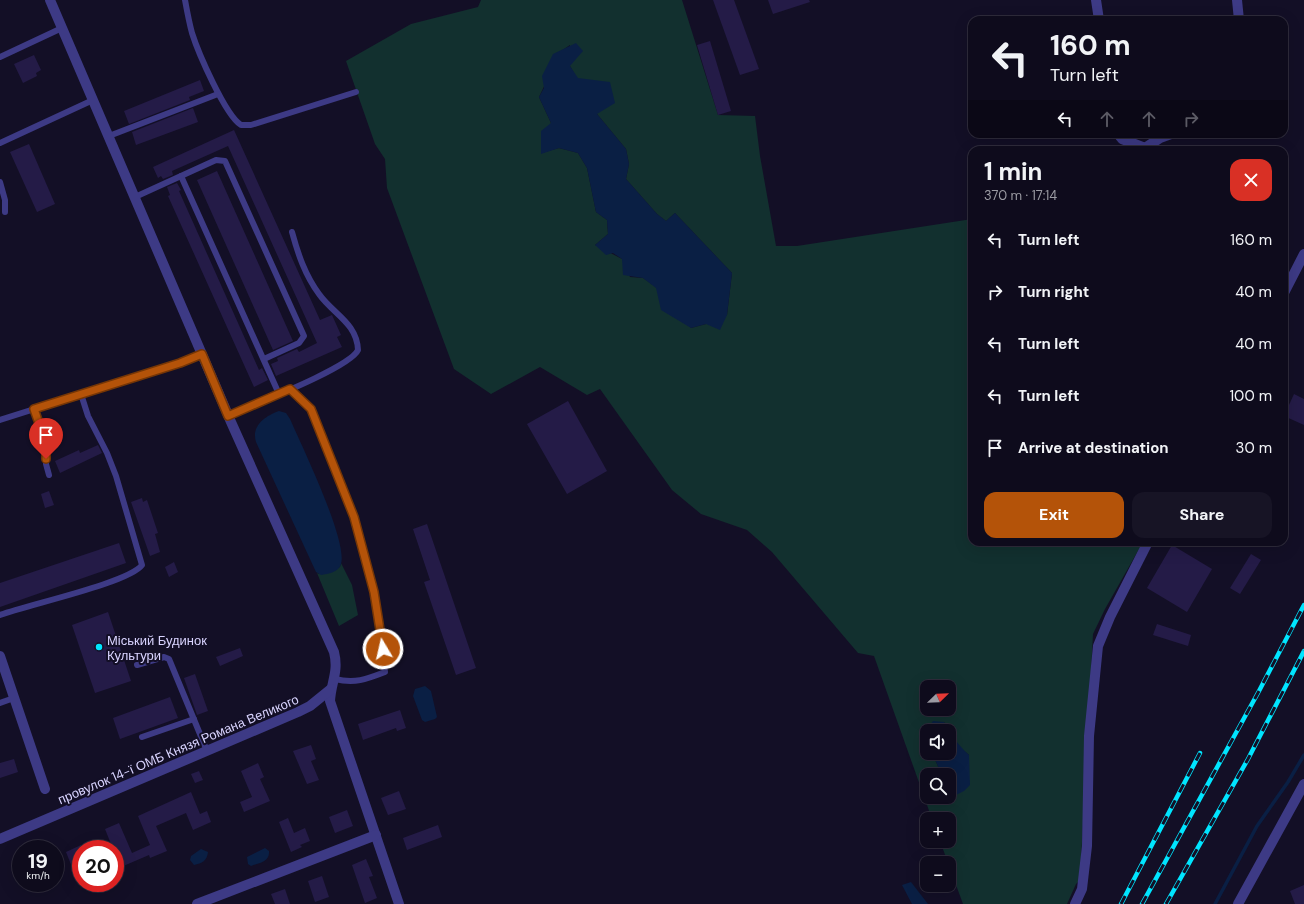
<!DOCTYPE html>
<meta charset="utf-8">
<style>
body{margin:0;font-family:"DM Sans",sans-serif;background:#171425;color:#f1f3f6;height:100vh;display:flex;flex-direction:column;font-size:15px;white-space:nowrap}
*{box-sizing:border-box;margin:0}
p{font-size:13px;color:#9b9ba3}
.icon{flex:none;width:22px;height:22px;fill:none;stroke:currentColor;stroke-width:2;stroke-linecap:round;stroke-linejoin:round}
.map{position:relative;flex:1;overflow:hidden}
.sheet{position:absolute;left:968px;top:146px;width:320px;height:400px;display:flex;flex-direction:column;background:#0e0b1c;border-radius:12px;box-shadow:0 4px 16px #0002,0 0 0 1px #2e2b3b}
.sheet>*{flex:none}
.hud{position:absolute;left:968px;top:16px;width:320px;height:122px;border-radius:12px;box-shadow:0 4px 16px #0002,0 0 0 1px #2e2b3b;background:#0e0b1c;color:#f1f3f6;overflow:hidden}
.needle{width:26px;rotate:67deg}
.fabs{position:absolute;left:920px;top:680px;display:grid;gap:8px}
.fabs a{display:grid;place-items:center;width:36px;height:36px;border-radius:8px;background:#0e0b1c;box-shadow:0 4px 16px #0002,0 0 0 1px #2e2b3b;font-size:20px}
.speed{position:absolute;left:12px;top:840px;display:flex;gap:8px;font-size:20px;font-weight:700;text-align:center}
.speed>*{display:grid;place-content:center;width:52px;height:52px;border-radius:50%;background:#0e0b1c;box-shadow:0 4px 16px #0002,0 0 0 1px #2e2b3b;line-height:1}
.speed small{font-size:10px;font-weight:400}
.speed .limit{border:6px solid #d22;background:#fff;color:#111}
.pin{position:absolute;display:grid;place-items:center;width:34px;height:34px;color:#fff;margin:-41px -17px;border-radius:50% 50% 50% 0;rotate:-45deg;box-shadow:0 0 4px #0007}
.pin .icon{rotate:45deg}
.me{position:absolute;width:44px;margin:-22px;rotate:351deg;stroke-linejoin:round;filter:drop-shadow(0 0 3px #0008)}
.turn{display:flex;align-items:center;gap:14px;height:84px;padding:0 16px;font-size:18px}
.turn .icon{width:52px;height:52px;stroke-width:2.5}
.turn b{display:block;font-size:28px;line-height:34px}
.lanes{display:flex;align-items:center;height:38px;padding:0 16px;background:#0003;justify-content:center;gap:20px;direction:ltr}
.lanes .off{opacity:.35}
.round{display:grid;place-items:center;flex:none;width:42px;height:42px;border-radius:12px;background:#171425}
.head{display:flex;align-items:center;justify-content:space-between;height:68px;padding:0 16px}
h1{font-size:24px;font-weight:700;line-height:30px}
.primary-button{display:flex;gap:8px;margin-top:auto;padding:8px 16px}
.primary-button a{flex:1;height:46px;border-radius:12px;background:#b45309;color:#fff;font-size:16px;font-weight:700;line-height:46px;text-align:center}
.primary-button a+a{background:#171425;color:#f1f3f6}
ul{padding:0;list-style:none}
li{display:flex;align-items:center;gap:12px;height:52px;padding:0 16px}
li div{flex:1}
li b{display:block;font-size:15px}
li em{font-style:normal}
.map>svg:first-child{display:block}
.green{fill:#12302f;fill-rule:evenodd}
.water{fill:#0a1f44}
.lines{fill:none;stroke-linecap:round;stroke-linejoin:round}
.stream{stroke:#0a1f44;stroke-width:3.5}
.building{fill:#241b47}
.service{stroke:#3d3a85;stroke-width:6}
.minor{stroke:#3d3a85;stroke-width:10}
.rail-casing{stroke:#00e5ff;stroke-width:4.5}
.rail{stroke:#130f26;stroke-width:3;stroke-dasharray:9;stroke-linecap:butt}
.route-casing{stroke:#753606;stroke-width:10}
.route{stroke:#b45309;stroke-width:7}
.poi-dot{fill:#00e5ff;stroke:#130f26;stroke-width:1.5}
.labels{text-anchor:middle;stroke-width:4;stroke-linejoin:round;paint-order:stroke}
.poi-label{font-size:13px;fill:#d9d4ff;stroke:#130f26;text-anchor:start}
.street-label{font-size:13px;fill:#d9d4ff;stroke:#130f26}
</style>
<div class="map">
<svg width="1304" height="904" viewBox="0 0 1304 904">
<rect width="100%" height="100%" fill="#130f26"/>
<g class="green">
<path d="M 481,0 L 682,0 L 718,115 L 755,116 L 760,156 L 776,246 L 797,246 L 972,219 L 972,542 L 1143,542 L 1105,609 L 1093,634 L 1080,880 L 1076,884 L 1067,904 L 963,904 L 940,841 L 949,841 L 949,819 L 932,819 L 874,656 L 858,653 L 772,552 L 747,530 L 701,514 L 672,490 L 600,389 L 587,395 L 540,367 L 491,394 L 454,369 L 387,188 L 385,159 L 375,144 L 346,61 L 411,24 L 478,7 ZM 570,45 L 570,66 L 597,114 L 626,149 L 629,164 L 626,179 L 657,214 L 666,221 L 675,213 L 732,273 L 727,315 L 706,324 L 691,328 L 657,288 L 643,278 L 630,277 L 622,259 L 595,245 L 608,234 L 607,220 L 596,212 L 587,168 L 578,153 L 559,148 L 541,153 L 551,123 L 539,97 L 561,51 ZM 927,687 L 949,687 L 949,709 L 927,709 ZM 944,722 L 955,743 L 969,755 L 956,795 L 949,792 L 949,797 L 927,797 L 927,775 L 942,775 L 932,753 L 927,753 L 927,729 Z"/>
<path d="M 341,563 L 352,585 L 358,615 L 339,626 L 317,573 L 319,574 L 340,567 Z"/>
</g>
<g class="water">
<path d="M 576,43 L 583,51 L 570,66 L 578,78 L 610,82 L 615,103 L 597,114 L 626,149 L 629,164 L 626,179 L 657,214 L 666,221 L 675,213 L 732,273 L 727,315 L 720,330 L 706,324 L 691,328 L 661,310 L 656,288 L 643,278 L 623,275 L 622,259 L 613,253 L 606,255 L 595,245 L 608,234 L 607,220 L 596,212 L 587,168 L 578,153 L 559,148 L 541,154 L 541,131 L 551,123 L 539,97 L 544,88 L 542,76 L 553,54 Z"/>
<path d="M 279,411 L 286,413 L 290,419 C 301,444 348,541 341,564 C 339,572 328,574 321,575 L 316,572 L 256,442 C 251,426 265,416 279,411 Z"/>
<path d="M 425,686 L 431,691 L 437,717 L 435,719 L 425,722 L 422,720 L 413,696 L 415,689 Z"/>
<path d="M 933,721 L 944,722 C 952,735 957,744 969,755 L 970,785 L 964,791 L 956,795 L 949,792 L 949,775 L 942,775 L 932,753 L 949,753 L 949,731 L 927,732 L 927,729 Z"/>
<path d="M 265,848 L 269,851 C 270,862 259,863 251,866 L 248,864 L 247,857 Z"/>
<path d="M 201,849 L 208,852 C 207,861 202,863 194,865 L 190,860 L 191,856 Z"/>
<path d="M 911,882 L 928,904 L 912,904 L 902,885 Z"/>
</g>
<g class="lines">
<path class="stream" d="M 1215,904 L 1257,826 L 1288,782 L 1304,755"/>
</g>
<g class="building">
<path d="M 713,0 L 734,0 L 759,69 L 740,75 Z"/>
<path d="M 768,0 L 809,0 L 810,2 L 773,14 Z"/>
<path d="M 710,41 L 731,111 L 718,115 L 697,45 Z"/>
<path d="M 34,55 L 41,70 L 36,73 L 37,76 L 23,83 L 14,64 Z"/>
<path d="M 200,80 L 204,91 L 189,97 L 190,100 L 129,124 L 124,111 Z"/>
<path d="M 193,108 L 198,122 L 136,145 L 132,132 Z"/>
<path d="M 234,130 L 320,320 L 332,315 L 341,335 L 337,337 L 342,347 L 276,376 L 271,364 L 278,361 L 277,358 L 297,349 L 299,352 L 317,343 L 228,146 L 172,171 L 173,175 L 163,179 L 161,176 L 158,178 L 153,167 Z"/>
<path d="M 29,144 L 55,204 L 37,212 L 10,152 Z"/>
<path d="M 217,171 L 293,341 L 273,350 L 197,180 Z"/>
<path d="M 177,183 L 181,190 L 179,191 L 259,370 L 262,368 L 268,380 L 254,387 L 168,196 L 170,195 L 167,187 Z"/>
<path d="M 1294,394 L 1304,399 L 1304,425 L 1284,416 Z"/>
<path d="M 568,401 L 607,471 L 567,494 L 527,424 Z"/>
<path d="M 98,445 L 102,453 L 60,473 L 55,461 L 79,450 L 80,453 Z"/>
<path d="M 49,491 L 54,505 L 45,508 L 41,494 Z"/>
<path d="M 142,498 L 143,502 L 147,500 L 158,533 L 155,534 L 160,552 L 150,556 L 131,502 Z"/>
<path d="M 427,524 L 476,668 L 456,675 L 424,582 L 430,580 L 413,529 Z"/>
<path d="M 119,543 L 126,563 L 0,607 L 0,583 Z"/>
<path d="M 1172,545 L 1212,569 L 1187,612 L 1147,588 Z"/>
<path d="M 1251,554 L 1261,560 L 1240,594 L 1230,588 Z"/>
<path d="M 174,562 L 178,572 L 169,577 L 165,567 Z"/>
<path d="M 108,612 L 131,681 L 95,693 L 72,625 Z"/>
<path d="M 1157,624 L 1191,635 L 1188,646 L 1153,635 Z"/>
<path d="M 240,648 L 243,656 L 220,666 L 216,657 Z"/>
<path d="M 195,674 L 208,711 L 197,715 L 184,678 Z"/>
<path d="M 170,697 L 178,718 L 120,739 L 113,718 Z"/>
<path d="M 400,710 L 406,728 L 397,731 L 396,728 L 363,740 L 358,724 Z"/>
<path d="M 311,745 L 316,759 L 311,761 L 319,780 L 307,784 L 293,751 Z"/>
<path d="M 14,759 L 18,772 L 0,778 L 0,763 Z"/>
<path d="M 258,763 L 264,777 L 260,779 L 270,801 L 244,812 L 240,802 L 252,797 L 241,771 Z"/>
<path d="M 199,771 L 203,780 L 195,783 L 191,774 Z"/>
<path d="M 399,791 L 406,809 L 388,815 L 381,798 Z"/>
<path d="M 191,792 L 200,814 L 207,811 L 211,822 L 193,830 L 186,813 L 156,826 L 167,851 L 150,858 L 149,855 L 121,867 L 115,849 L 113,849 L 105,829 L 119,823 L 132,853 L 150,845 L 138,816 Z"/>
<path d="M 347,810 L 353,826 L 335,833 L 329,817 Z"/>
<path d="M 288,818 L 294,833 L 305,828 L 310,841 L 300,845 L 302,847 L 291,852 L 279,822 Z"/>
<path d="M 438,825 L 442,837 L 407,850 L 403,838 Z"/>
<path d="M 81,845 L 81,863 L 72,867 L 66,852 Z"/>
<path d="M 366,859 L 373,876 L 369,877 L 377,898 L 365,903 L 352,865 Z"/>
<path d="M 322,876 L 329,897 L 315,902 L 308,881 Z"/>
<path d="M 1304,885 L 1304,904 L 1295,904 L 1290,891 Z"/>
<path d="M 285,889 L 290,904 L 275,904 L 271,894 Z"/>
</g>
<g class="lines">
<g class="service">
<path d="M 185,0 C 187,11 189,22 192,33 C 198,52 225,115 241,125 L 251,125 L 356,92"/>
<path d="M 0,57 L 62,28"/>
<path d="M 109,136 L 218,94"/>
<path d="M 0,143 L 93,100"/>
<path d="M 181,176 L 279,394"/>
<path d="M 0,182 L 5,200 L 5,212"/>
<path d="M 135,197 L 216,160 L 225,161 L 304,336 L 299,343 L 264,359"/>
<path d="M 290,389 L 311,409 L 354,517 L 374,592 L 385,672 C 367,679 355,684 335,679"/>
<path d="M 34,409 L 46,443 L 46,464 L 49,475"/>
<path d="M 228,416 C 250,406 350,368 358,350 C 357,323 333,314 319,294 C 305,275 298,254 292,232"/>
<path d="M 0,420 L 180,363 L 202,354"/>
<path d="M 0,615 C 26,605 129,583 142,565 L 116,476 L 107,453 L 88,416 L 81,394"/>
<path d="M 137,665 L 164,657 L 169,659 L 207,751"/>
<path d="M 0,703 L 14,698"/>
<path d="M 142,737 L 194,719"/>
</g>
<g class="minor">
<path d="M 50,0 L 231,422 L 334,652 C 339,672 331,682 330,701 L 399,904"/>
<path d="M 1096,0 L 1099,20"/>
<path d="M 1237,0 L 1239,20"/>
<path d="M 1118,134 L 1122,139 L 1145,148 L 1160,138 L 1171,134"/>
<path d="M 1284,293 L 1304,254"/>
<path d="M 0,656 L 45,789"/>
<path d="M 0,839 L 298,712 L 310,706 L 331,689"/>
<path d="M 197,904 L 376,835"/>
<path d="M 1075,904 L 1082,889 L 1087,846 L 1089,736 L 1098,646 L 1110,617 L 1148,542"/>
<path d="M 1238,904 L 1304,784"/>
</g>
<g class="rail-casing">
<g id="rail">
<path d="M 1121,904 L 1200,753"/>
<path d="M 1142,904 L 1259,691 L 1304,605"/>
<path d="M 1166,904 L 1248,759 L 1304,651"/>
</g>
</g>
<use href="#rail" class="rail"/>
</g>
<g class="lines">
<g class="route-casing">
<path id="route" d="M 46,459 L 46,443 L 34,409 L 180,363 L 202,354 L 228,416 L 290,389 L 311,409 L 354,517 L 374,592 L 383,649"/>
</g>
<use href="#route" class="route"/>
</g>
<circle class="poi-dot" cx="99" cy="647" r="4"/>
<g class="labels">
<g class="poi-label">
<text x="107" y="645">Міський Будинок<tspan x="107" dy="15">Культури</tspan></text>
</g>
<g class="street-label">
<text transform="translate(178 749) rotate(-23)" y="5">провулок 14-ї ОМБ Князя Романа Великого</text>
</g>
</g>
</svg>
<div class="fabs">
<a><svg class="needle" viewBox="-14 -14 28 28"><path d="M0-13l5 13h-10z" fill="#e53935"/><path d="M0 13l5-13h-10z" fill="#9b9ba3"/></svg></a>
<a><svg class="icon" aria-label="sound" viewBox="0 0 24 24"><path d="M4 9h4l5-4v14l-5-4H4zM17 9q2 3 0 6"/></svg></a>
<a><svg class="icon" aria-label="search" viewBox="0 0 24 24"><circle cx="10" cy="10" r="6"/><path d="M15 15l6 6"/></svg></a>
<a>+</a>
<a>−</a>
</div>
<div class="speed"><div>19<small>km/h</small></div><div class="limit">20</div></div>
<div class="pin" style="left:46px;top:459px;background:#d93025"><svg class="icon" aria-label="arrive" viewBox="0 0 24 24"><path d="M6 21V4h12l-3 4 3 4H6"/></svg></div>
<svg class="me" style="left:383px;top:649px" viewBox="-20 -20 40 40"><circle r="17" fill="#b45309" stroke="#fff" stroke-width="3"/><path d="M0-11L8 9 0 5-8 9z" fill="#fff"/></svg>
<div class="hud">
<div class="turn"><svg class="icon" aria-label="left" viewBox="0 0 24 24"><path d="M17 20v-9H6M10 6l-5 5 5 5"/></svg><div><b>160 m</b>Turn left</div></div>
<div class="lanes"><svg class="icon" aria-label="left" viewBox="0 0 24 24"><path d="M17 20v-9H6M10 6l-5 5 5 5"/></svg><svg class="icon off" aria-label="ahead" viewBox="0 0 24 24"><path d="M12 20V5M6 11l6-6 6 6"/></svg><svg class="icon off" aria-label="ahead" viewBox="0 0 24 24"><path d="M12 20V5M6 11l6-6 6 6"/></svg><svg class="icon off" aria-label="right" viewBox="0 0 24 24"><path d="M7 20v-9h11M14 6l5 5-5 5"/></svg></div>
</div>
<section class="sheet">
<div class="head"><div><h1>1 min</h1><p>370 m · 17:14</p></div><a class="round" style="background:#d93025;color:#fff"><svg class="icon" aria-label="close" viewBox="0 0 24 24"><path d="M6 6l12 12M18 6L6 18"/></svg></a></div>
<ul>
<li><svg class="icon" aria-label="left" viewBox="0 0 24 24"><path d="M17 20v-9H6M10 6l-5 5 5 5"/></svg><div><b>Turn left</b></div><em>160 m</em></li>
<li><svg class="icon" aria-label="right" viewBox="0 0 24 24"><path d="M7 20v-9h11M14 6l5 5-5 5"/></svg><div><b>Turn right</b></div><em>40 m</em></li>
<li><svg class="icon" aria-label="left" viewBox="0 0 24 24"><path d="M17 20v-9H6M10 6l-5 5 5 5"/></svg><div><b>Turn left</b></div><em>40 m</em></li>
<li><svg class="icon" aria-label="left" viewBox="0 0 24 24"><path d="M17 20v-9H6M10 6l-5 5 5 5"/></svg><div><b>Turn left</b></div><em>100 m</em></li>
<li><svg class="icon" aria-label="arrive" viewBox="0 0 24 24"><path d="M6 21V4h12l-3 4 3 4H6"/></svg><div><b>Arrive at destination</b></div><em>30 m</em></li>
</ul>
<div class="primary-button"><a>Exit</a><a>Share</a></div>
</section>
</div>
